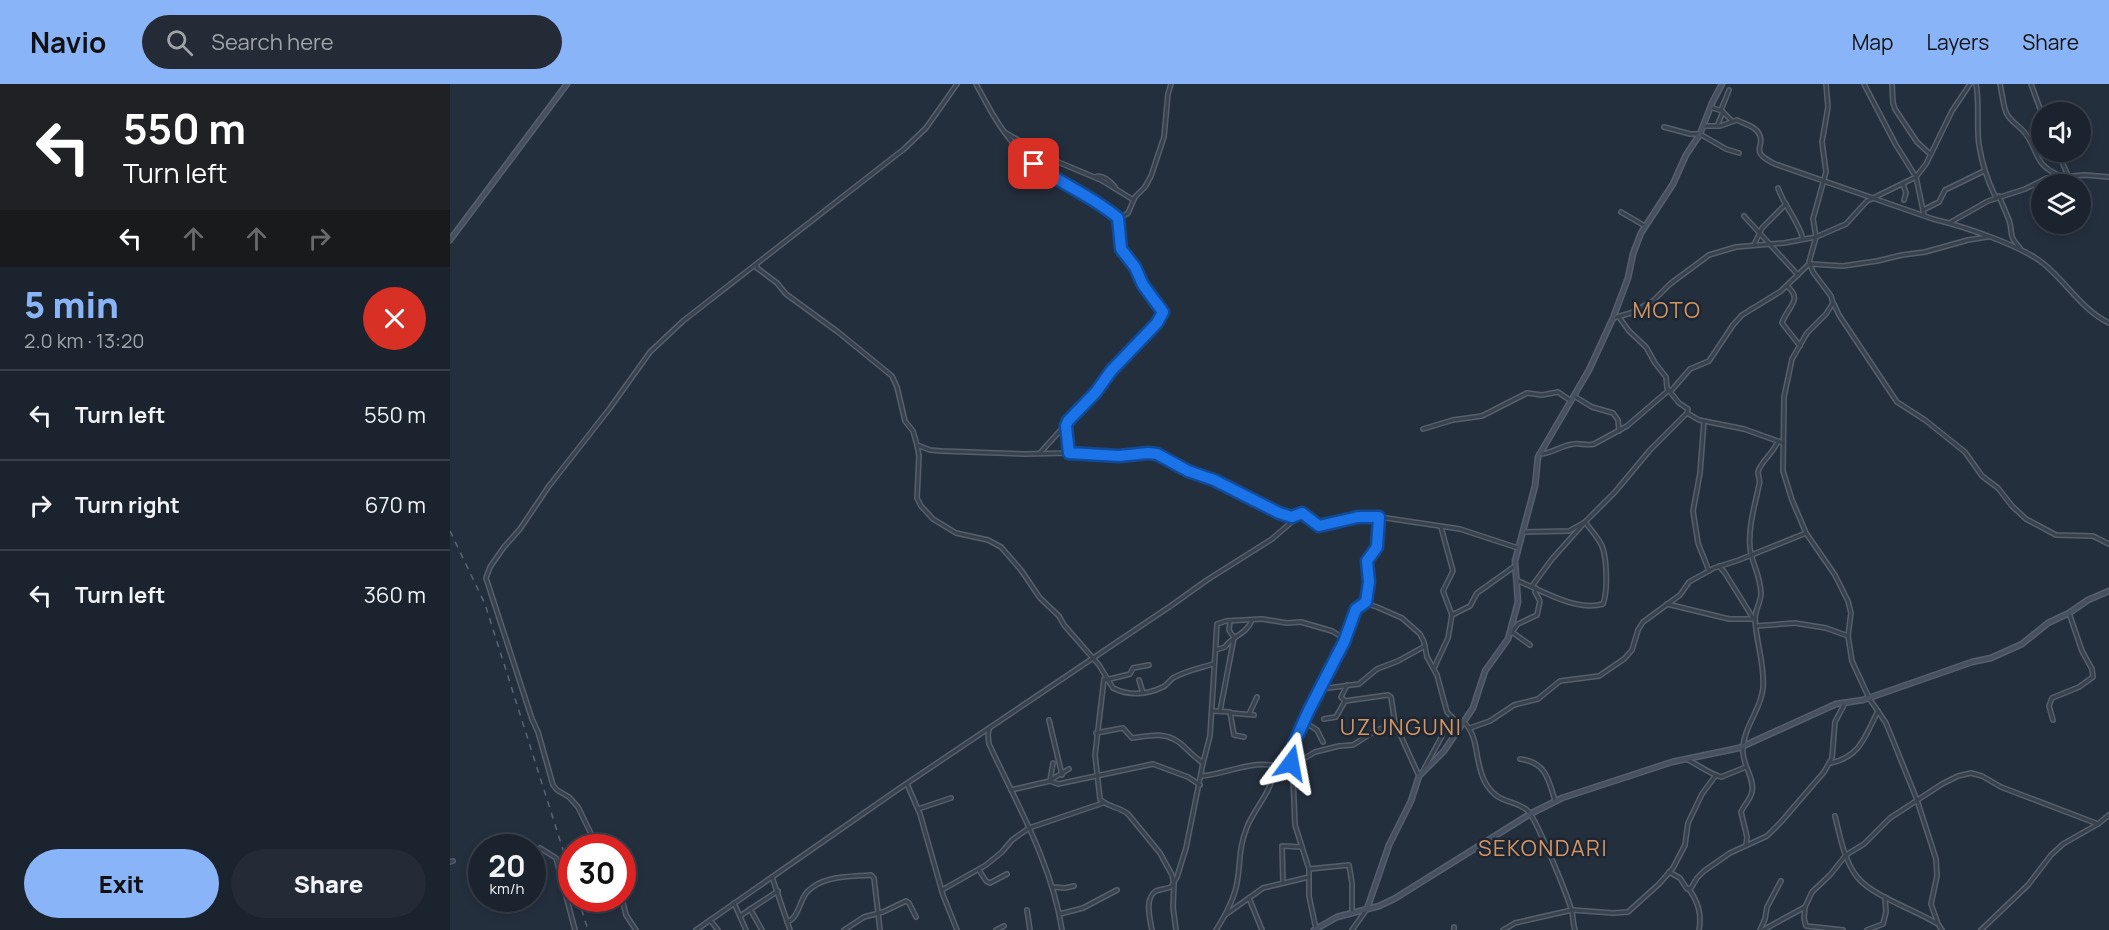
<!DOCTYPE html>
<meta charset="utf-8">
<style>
body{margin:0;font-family:Manrope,sans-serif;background:#242b36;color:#f1f3f6;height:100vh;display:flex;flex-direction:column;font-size:22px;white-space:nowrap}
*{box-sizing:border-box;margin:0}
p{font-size:20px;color:#a0a4aa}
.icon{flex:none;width:33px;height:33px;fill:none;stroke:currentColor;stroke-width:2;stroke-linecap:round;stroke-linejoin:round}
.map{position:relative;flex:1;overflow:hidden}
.drawer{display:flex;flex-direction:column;background:#1b232e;width:450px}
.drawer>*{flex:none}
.top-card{background:#202124;color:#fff;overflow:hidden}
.controls{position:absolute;left:1581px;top:18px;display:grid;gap:12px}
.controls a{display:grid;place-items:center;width:60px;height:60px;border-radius:50%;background:#1b232e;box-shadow:0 3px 9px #0003,0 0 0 2px #39404a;font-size:30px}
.speed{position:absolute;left:18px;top:750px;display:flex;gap:12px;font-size:30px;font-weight:700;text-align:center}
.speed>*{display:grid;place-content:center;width:78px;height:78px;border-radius:50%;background:#1b232e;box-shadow:0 3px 9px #0003,0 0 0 2px #39404a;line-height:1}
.speed small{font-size:15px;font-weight:400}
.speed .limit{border:9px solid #d22;background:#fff;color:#111}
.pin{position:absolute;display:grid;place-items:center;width:51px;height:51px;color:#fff;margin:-26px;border-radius:12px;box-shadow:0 3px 9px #0006}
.me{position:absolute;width:66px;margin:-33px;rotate:13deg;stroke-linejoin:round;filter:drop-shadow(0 0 4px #0008)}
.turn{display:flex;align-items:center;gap:21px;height:126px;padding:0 24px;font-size:27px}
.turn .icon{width:78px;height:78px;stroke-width:2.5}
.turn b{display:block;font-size:42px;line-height:51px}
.lanes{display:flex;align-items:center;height:57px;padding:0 24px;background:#0003;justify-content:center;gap:30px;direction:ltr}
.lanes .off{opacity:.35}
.round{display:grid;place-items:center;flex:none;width:63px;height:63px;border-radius:32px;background:#242b36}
.summary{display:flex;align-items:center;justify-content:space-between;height:102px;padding:0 24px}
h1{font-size:36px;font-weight:800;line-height:45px;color:#8ab4f8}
.action{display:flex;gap:12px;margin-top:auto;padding:12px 24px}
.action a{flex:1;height:69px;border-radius:36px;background:#8ab4f8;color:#111;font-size:24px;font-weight:800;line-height:69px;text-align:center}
.action a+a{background:#242b36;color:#f1f3f6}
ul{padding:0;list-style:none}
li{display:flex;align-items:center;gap:18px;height:90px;padding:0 24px;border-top:2px solid #39404a}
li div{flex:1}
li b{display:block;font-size:22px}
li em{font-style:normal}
header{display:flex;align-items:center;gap:36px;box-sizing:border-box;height:84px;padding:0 30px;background:#8ab4f8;color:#111}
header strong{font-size:28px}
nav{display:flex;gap:33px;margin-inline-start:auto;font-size:21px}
.search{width:420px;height:54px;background:#242b36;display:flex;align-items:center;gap:15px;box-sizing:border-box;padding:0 21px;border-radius:33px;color:#a0a4aa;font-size:22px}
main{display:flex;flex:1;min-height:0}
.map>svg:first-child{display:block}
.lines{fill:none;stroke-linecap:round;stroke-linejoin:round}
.street-casing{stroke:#565f6c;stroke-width:6}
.secondary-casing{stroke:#565f6c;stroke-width:7}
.street{stroke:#38414e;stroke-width:3}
.secondary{stroke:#465061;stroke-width:4}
.rail{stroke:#5a6575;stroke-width:1.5;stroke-dasharray:6 6;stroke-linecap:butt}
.route-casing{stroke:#114b97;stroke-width:15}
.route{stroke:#1a73e8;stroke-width:10}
.labels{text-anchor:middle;stroke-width:5;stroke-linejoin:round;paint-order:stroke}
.quarter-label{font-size:22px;letter-spacing:1.5px;fill:#d59563;stroke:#1d2633}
</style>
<header>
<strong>Navio</strong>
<div class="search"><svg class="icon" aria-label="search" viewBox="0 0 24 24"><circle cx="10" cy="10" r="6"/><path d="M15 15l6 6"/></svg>Search here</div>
<nav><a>Map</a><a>Layers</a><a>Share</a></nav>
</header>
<main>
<section class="drawer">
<div class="top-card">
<div class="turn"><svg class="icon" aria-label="left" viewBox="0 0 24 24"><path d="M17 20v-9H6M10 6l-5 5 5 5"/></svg><div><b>550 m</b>Turn left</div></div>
<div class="lanes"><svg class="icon" aria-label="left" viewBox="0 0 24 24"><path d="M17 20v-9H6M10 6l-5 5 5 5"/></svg><svg class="icon off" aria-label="ahead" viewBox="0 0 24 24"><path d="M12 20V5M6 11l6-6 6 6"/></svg><svg class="icon off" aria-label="ahead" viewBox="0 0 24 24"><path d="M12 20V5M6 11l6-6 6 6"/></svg><svg class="icon off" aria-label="right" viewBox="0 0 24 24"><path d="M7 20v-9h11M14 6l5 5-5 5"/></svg></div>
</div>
<div class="summary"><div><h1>5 min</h1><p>2.0 km · 13:20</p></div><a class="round" style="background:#d93025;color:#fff"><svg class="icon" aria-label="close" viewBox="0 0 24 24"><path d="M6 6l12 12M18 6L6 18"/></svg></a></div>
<ul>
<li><svg class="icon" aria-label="left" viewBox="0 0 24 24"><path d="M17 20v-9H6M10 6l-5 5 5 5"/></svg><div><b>Turn left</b></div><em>550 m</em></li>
<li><svg class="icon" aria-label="right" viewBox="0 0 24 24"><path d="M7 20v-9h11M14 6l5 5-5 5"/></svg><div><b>Turn right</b></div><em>670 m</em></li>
<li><svg class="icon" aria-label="left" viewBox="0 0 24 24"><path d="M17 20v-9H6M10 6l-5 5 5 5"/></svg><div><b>Turn left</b></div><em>360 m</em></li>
</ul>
<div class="action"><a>Exit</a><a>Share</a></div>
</section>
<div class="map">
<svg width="1659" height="846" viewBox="0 0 1659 846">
<rect width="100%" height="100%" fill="#242f3e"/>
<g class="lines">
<g class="street-casing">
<g id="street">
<path d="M 526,0 C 537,20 548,42 563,59 C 593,92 633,110 669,135 L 678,129 L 685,113 L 695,103 L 701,92 L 714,53 L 718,10 L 721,0"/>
<path d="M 1376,0 L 1378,23 L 1372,58 L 1376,88 L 1363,135 L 1366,153 L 1359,178 L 1363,188 L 1381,212 L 1383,219 L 1376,230 L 1357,249 L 1342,275 L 1334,313 L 1333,387 L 1342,416 L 1356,449 L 1385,491 L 1398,517 L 1401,529 L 1398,552 L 1402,577 L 1419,614 L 1436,639 L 1467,716 L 1486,775 L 1487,792 L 1481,820 L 1488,840 L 1492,846"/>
<path d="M 1414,0 L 1446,61 L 1466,93 L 1474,131"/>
<path d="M 1442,0 L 1443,19 L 1445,25 L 1467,58 L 1480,70"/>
<path d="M 1526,0 C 1530,22 1526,41 1529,61 C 1532,80 1537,96 1546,114"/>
<path d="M 1550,0 C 1552,9 1553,20 1556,28 C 1559,37 1570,42 1575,49 C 1589,67 1583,81 1611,92"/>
<path d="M 1581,0 L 1592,30"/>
<path d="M 1260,23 L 1272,27 L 1282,37"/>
<path d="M 1271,26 L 1279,6"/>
<path d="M 1254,42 L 1270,42 L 1287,36 C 1294,40 1303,41 1308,48 C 1318,63 1296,66 1325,80 L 1483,135 C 1512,142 1571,161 1594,180 C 1617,199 1632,226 1659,239"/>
<path d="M 1267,42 L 1273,28"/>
<path d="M 1214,43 L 1240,50 L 1250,50 L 1276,65 L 1289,69"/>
<path d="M 556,49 L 601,75 L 651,96 L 682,115"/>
<path d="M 1608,68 L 1618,92"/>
<path d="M 645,93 C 653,90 660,97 665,103"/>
<path d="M 1453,100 L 1456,109 L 1454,116"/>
<path d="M 1328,104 C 1334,122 1348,136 1353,155"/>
<path d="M 1549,112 C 1552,120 1556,128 1559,136 C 1564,152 1557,149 1570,164"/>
<path d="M 1473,126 L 1489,118 L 1495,106 L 1534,87"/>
<path d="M 1171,128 L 1195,142"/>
<path d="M 1294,132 L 1348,191"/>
<path d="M 1501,138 L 1538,117 L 1575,105 L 1597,94 L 1635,91 L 1659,93"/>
<path d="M 1304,161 L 1312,144 L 1336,120"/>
<path d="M 1361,180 L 1393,182 L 1427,177 L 1452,171 L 1475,168 L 1518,156 L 1537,153"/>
<path d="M 307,181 L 307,184 L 327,199 L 336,210 L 388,248 L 442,292 L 447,303 L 455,337 L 463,347 L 467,361 L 469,372 L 467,414 L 471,422 L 483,435 L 506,449 L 538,456 L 551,463 L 571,486 L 590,514 L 609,532 L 614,541 L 649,581 L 663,604 C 679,612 696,611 713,603 C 717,601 719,597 723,594 C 735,587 750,584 763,580"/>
<path d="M 1337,202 C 1354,216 1337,223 1332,239 L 1350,262"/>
<path d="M 1384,220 L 1389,231 L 1447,318 L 1475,336 L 1515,368 L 1532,392 L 1548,404 L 1562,422 L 1576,435 L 1606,451 L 1643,452 L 1659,460"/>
<path d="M 1169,233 L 1179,247 L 1196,263 L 1205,279 L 1216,293 L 1217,304 L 1229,319 L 1238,325 L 1237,329 L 1249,336 L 1294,345 L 1333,359"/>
<path d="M 1163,234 L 1181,229 L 1203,217 L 1220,200 L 1259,171 L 1286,163 L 1334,159 L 1366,153 L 1396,140 L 1417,117 L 1466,93 L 1476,80 L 1502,27 L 1520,0"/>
<path d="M 1221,307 L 1240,285 L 1259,277 L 1283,241 L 1292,231 L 1331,207 L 1359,180"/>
<path d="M 1124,312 L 1142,323 L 1163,329 L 1168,336 L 1169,347"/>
<path d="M 1254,337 L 1250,389 L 1243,427 L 1248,459 L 1259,487"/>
<path d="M 973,345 L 1003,336 L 1032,332 L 1077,309 L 1092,311 L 1108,308 L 1121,317"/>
<path d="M 467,361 L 480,366 L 492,367 L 575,370 L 619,369 L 669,372 L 702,369 L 717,374 L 738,387 L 764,397 L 829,429 L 841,433 L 853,430 L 869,443 L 903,434 L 923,432 L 1010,445 L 1068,464"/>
<path d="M 590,369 L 617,339"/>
<path d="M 619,369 L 616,342 L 618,337 L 646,308 L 661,287 L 707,239 L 712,230 L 693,201 L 683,180 L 671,165 L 668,134"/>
<path d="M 1089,370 C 1102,370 1111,361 1124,360 C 1131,359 1137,362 1144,360 L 1177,342 L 1219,306"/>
<path d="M 991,443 L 1003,487 L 993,507 L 1002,531"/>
<path d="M 1073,448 L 1119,447 L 1135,438 L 1165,408 L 1200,366 L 1237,329"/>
<path d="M 1269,482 L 1275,489 L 1303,534"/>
<path d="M 1066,496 C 1091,506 1126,528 1153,520 C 1158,508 1157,474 1152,462 C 1148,453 1141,446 1135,438 L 1102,475 L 1082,502"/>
<path d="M 915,519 L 927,523 L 952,534 L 970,550 L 974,558 L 977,573 L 987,591 L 997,628 L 1010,641"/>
<path d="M 1217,520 L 1279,535 L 1305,535"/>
<path d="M 1306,542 L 1345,539 L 1376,544 L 1398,552"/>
<path d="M 1062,548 L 1080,561"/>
<path d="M 1060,550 L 1068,540 L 1087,531 L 1090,517 L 1085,508 L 1086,504"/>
<path d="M 766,566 L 775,563 C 782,552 797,550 802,536"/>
<path d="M 984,584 L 998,554 L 1002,531 L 1020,522 L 1027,509 L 1065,482"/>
<path d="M 654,595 L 645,671 L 650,715 C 657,723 670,723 678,730 L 710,769 L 722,791 L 724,800 L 723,823 L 726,846"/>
<path d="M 656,596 L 680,590 L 683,584 L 699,581"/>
<path d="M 689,596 L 693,609"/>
<path d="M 897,601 L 891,613 L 895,617 L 938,611 L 941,613 L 945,639 L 969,692"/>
<path d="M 871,605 L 909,600 L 927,585 L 948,577 L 975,562"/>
<path d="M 763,627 L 780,628 L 784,651 L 794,653"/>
<path d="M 770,627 L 784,554 L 779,546 L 780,537"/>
<path d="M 781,629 L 804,631"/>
<path d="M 799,630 L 807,613"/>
<path d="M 874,635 L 886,633 L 895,617"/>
<path d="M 599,636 L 612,691"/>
<path d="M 1603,636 L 1599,622 L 1602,614 L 1629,603 L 1643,593 L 1642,585 L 1632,567 L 1619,529"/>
<path d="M 853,637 L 867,646 L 873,658"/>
<path d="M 1014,638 C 1030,654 1024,678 1035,698 C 1048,721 1061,714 1077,726 C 1086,733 1118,813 1122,828 C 1123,833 1123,840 1125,846"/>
<path d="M 1020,644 L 1040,637 L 1064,621 L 1088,615 L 1110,597 L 1149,592 L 1174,575 L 1182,566 L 1188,546 L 1193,538 L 1230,511 L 1239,498 L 1264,484 L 1289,476 L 1356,449"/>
<path d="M 539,645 L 538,651 L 539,660 C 567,720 602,780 612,846"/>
<path d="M 646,649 L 673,644 L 682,654 C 700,652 715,647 730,659 C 738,666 744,673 753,679"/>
<path d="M 1070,675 C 1096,678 1099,696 1105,717"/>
<path d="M 1236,675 C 1249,681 1258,689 1271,693 L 1296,683"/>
<path d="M 841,679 L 850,677 L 865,668 L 889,662 L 903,661 L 925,647 L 945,639"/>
<path d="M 1381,679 C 1411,672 1415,652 1428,627"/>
<path d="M 973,687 L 992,652"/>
<path d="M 752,692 C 775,690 797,678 821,681 L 824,684 C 823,707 805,723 797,743 C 788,766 791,777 787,799 C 784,815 775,832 766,846"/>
<path d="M 602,695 L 619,685"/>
<path d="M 600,697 L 608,700 L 703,680 L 738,693 L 750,701"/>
<path d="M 457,700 L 470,730 L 493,811 L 507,846"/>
<path d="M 561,706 L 600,697 L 603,679"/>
<path d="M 468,725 L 501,714"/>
<path d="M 1385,732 C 1390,752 1394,777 1408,794 C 1423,812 1465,826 1486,839"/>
<path d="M 1296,761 L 1297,753 L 1291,728 C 1294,721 1300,716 1302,708 C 1305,693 1291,680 1293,664 C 1294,642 1311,626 1313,604 C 1315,581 1306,558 1305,535 C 1305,526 1311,518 1311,509 C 1310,490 1302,480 1300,464 C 1298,443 1305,421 1309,401 C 1311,396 1308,393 1308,388 C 1310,378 1323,370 1328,357"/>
<path d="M 90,764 L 106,774 L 125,846"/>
<path d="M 148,764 L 128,723 L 119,713 L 107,706 L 103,701 L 88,648 L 82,635 L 36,494 L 40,483 L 54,463 L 70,445 L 99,402 L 160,324 L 200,268 L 233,237 L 454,65 L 476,44 L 507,0"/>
<path d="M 0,778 L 3,777"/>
<path d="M 859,785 L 899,781 L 902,799 L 902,829"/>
<path d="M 529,786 L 536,797 L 540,799 L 557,790"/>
<path d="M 1219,788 L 1230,794 L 1237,805 L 1241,804 L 1247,794 L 1254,787 L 1280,769 L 1317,752 L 1331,738 L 1374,688 L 1382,674 L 1385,638 L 1395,619"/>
<path d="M 322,793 L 340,846"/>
<path d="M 833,799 L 832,762 L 852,763"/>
<path d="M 602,803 L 615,804 L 624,802"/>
<path d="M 1239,805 C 1248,818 1252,830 1249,846"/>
<path d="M 492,806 L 536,781 L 552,768 L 562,756 L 579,744 L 653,719"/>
<path d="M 172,814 L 176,831 L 186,846"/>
<path d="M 799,814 L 812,846"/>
<path d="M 284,819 L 296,846"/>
<path d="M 1355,823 L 1354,834 L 1356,842 L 1393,846"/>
<path d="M 300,825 L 312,846"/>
<path d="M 577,826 L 580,846"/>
<path d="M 610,830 L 633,824 L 667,806"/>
<path d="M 775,831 L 813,804 L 859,793"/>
<path d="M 290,832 L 328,807"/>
<path d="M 260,836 L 268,846"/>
<path d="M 337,838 C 349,834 349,817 357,808 C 373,791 400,793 421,791 L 424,794 L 430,846"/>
<path d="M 866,845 L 859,812 L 859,785 L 845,741 L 842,667 L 859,626 L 894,558 L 906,525 L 916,518 L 919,495 L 917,477 L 927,463 L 929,433"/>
<path d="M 246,846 L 447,706 L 722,521 L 757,496 L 822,455 L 852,429"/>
<path d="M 394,846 L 414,833 L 433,828 L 456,817 L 459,819 L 466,833"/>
<path d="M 546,846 L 554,842"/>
<path d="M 702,846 C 700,835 694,814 706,807 C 711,805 716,805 721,803 L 727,793 L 736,764 L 753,679 L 760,652 L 767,540 L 776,537 L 812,535 L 837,539 L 851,538 L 882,547 L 895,555"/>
<path d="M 902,846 L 917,825"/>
<path d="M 1004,846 L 1004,843"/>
<path d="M 1053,846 L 1065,839 L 1122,826 L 1163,829 L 1178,828 L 1209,800 L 1223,784 L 1235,761 L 1238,739 L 1252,710 L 1266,691"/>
<path d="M 1310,846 L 1315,835 L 1317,823 L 1331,797"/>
<path d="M 1313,846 L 1355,823 L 1362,808 L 1380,791 L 1396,771 L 1414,760 L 1440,734 L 1492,700 L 1508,692 L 1521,689 L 1532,692 L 1551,703 L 1648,740"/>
<path d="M 1417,846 L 1433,840 L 1436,828 L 1435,813"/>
<path d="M 1531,846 L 1578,801 L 1601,771 L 1613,760 L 1648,740 L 1659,731"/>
</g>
</g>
<g class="secondary-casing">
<g id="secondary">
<path d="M 0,156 L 117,0"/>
<path d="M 917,825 L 939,761 L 961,717 L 969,692 L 994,667 L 1023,624 L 1035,587 L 1058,555 L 1068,518 L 1065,477 L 1085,402 L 1088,373 L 1139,286 L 1163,234 L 1178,194 L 1183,170 L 1191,149 L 1223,100 L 1236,71 L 1250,50 L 1262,19 L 1272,0"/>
<path d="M 864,846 L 887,833 L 929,822 L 944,815 L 1080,730 L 1112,714 L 1222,678 L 1289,664 L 1386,620 L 1413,616 L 1522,578 L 1541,574 L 1572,560 L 1598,539 L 1619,529 L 1638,516 L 1659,507"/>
</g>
</g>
<use href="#street" class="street"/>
<use href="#secondary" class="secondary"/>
<g class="rail">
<path d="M 0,447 L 35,520 L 122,794"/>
<path d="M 128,814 L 138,846"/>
</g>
</g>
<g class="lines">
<g class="route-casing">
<path id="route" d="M 584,80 C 611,100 644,113 668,134 L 671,165 L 685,183 L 693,201 L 713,228 L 707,239 L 661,287 L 646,308 L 618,337 L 616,342 L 619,369 L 669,372 L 698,369 L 707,370 L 738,387 L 764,396 L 829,429 L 842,433 L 852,429 L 869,442 L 908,433 L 929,433 L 927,463 L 917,477 L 919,498 L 916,518 L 906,525 L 894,558 L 859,626 L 845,657 L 842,667 L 841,679"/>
</g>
<use href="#route" class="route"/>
</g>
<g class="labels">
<g class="quarter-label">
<text x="1217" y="234">MOTO</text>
<text x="951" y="651">UZUNGUNI</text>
<text x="1093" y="772">SEKONDARI</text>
</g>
</g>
</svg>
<div class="controls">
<a><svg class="icon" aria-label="sound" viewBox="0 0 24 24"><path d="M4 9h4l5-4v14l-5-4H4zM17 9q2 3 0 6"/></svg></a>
<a><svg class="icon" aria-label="layers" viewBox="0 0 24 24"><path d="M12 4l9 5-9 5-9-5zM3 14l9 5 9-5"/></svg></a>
</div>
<div class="speed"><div>20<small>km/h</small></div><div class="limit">30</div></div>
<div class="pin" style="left:584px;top:80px;background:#d93025"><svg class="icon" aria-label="arrive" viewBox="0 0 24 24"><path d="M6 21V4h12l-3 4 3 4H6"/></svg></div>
<svg class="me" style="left:841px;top:679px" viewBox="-20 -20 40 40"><path d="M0-17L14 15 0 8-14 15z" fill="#1a73e8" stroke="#fff" stroke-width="4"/></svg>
</div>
</main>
